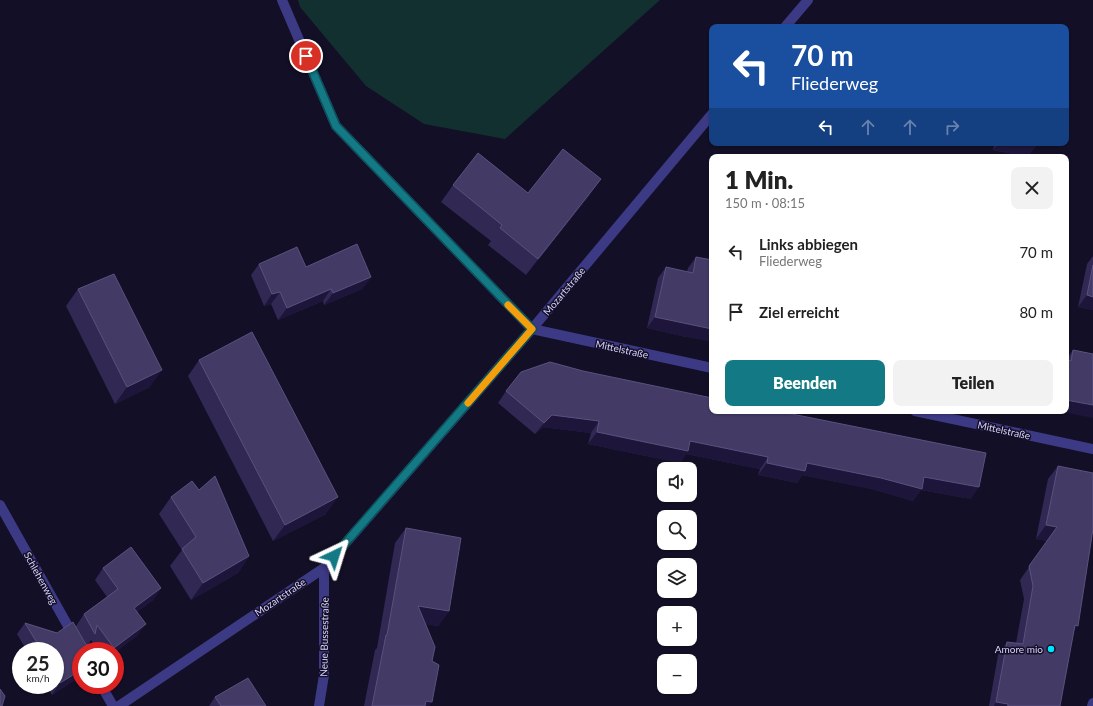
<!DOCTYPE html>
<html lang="de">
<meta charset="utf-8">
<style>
body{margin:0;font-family:Lato,sans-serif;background:#f2f2f2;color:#222;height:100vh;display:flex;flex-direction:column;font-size:15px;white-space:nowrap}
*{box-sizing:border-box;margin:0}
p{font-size:13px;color:#767676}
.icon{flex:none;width:22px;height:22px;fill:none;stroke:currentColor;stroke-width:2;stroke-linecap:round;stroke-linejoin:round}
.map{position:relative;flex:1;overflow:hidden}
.details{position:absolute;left:709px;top:154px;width:360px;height:260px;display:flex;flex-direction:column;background:#fff;border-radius:8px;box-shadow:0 1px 3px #0004}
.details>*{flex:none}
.guide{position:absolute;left:709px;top:24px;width:360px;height:122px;border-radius:8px;box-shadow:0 1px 3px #0004;background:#1a4fa0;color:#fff;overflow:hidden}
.buttons{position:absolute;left:657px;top:462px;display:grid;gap:8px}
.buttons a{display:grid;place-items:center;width:40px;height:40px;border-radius:8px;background:#fff;box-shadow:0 1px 3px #0004;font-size:20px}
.speed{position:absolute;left:12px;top:642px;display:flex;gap:8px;font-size:20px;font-weight:700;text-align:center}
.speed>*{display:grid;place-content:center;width:52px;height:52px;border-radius:50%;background:#fff;box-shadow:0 1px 3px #0004;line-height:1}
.speed small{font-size:10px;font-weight:400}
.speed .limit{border:6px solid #d22;background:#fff;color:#111}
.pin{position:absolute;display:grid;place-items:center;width:34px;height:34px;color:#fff;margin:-17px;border:2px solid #fff;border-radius:50%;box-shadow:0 1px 4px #0007}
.me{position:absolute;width:44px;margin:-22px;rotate:41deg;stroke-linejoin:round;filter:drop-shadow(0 0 3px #0008)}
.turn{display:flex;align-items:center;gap:14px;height:84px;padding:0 16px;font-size:18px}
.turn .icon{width:52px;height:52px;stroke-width:2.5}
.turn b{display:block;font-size:28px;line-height:34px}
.lanes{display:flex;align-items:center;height:38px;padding:0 16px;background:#0003;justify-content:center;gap:20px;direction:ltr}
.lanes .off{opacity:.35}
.round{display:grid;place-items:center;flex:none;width:42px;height:42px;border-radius:8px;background:#f2f2f2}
.summary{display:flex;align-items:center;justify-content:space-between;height:68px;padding:0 16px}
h1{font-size:24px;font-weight:800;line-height:30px}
.primary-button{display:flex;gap:8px;margin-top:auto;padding:8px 16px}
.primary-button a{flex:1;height:46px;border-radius:8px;background:#137a85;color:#fff;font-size:16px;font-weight:800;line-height:46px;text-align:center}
.primary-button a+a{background:#f2f2f2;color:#222}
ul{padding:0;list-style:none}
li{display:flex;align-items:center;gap:12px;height:60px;padding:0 16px}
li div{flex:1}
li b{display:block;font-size:15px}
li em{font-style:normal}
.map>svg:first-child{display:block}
.green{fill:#12302f}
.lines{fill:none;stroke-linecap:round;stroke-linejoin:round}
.street{stroke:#3d3a85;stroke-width:10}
.wall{fill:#312854}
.shaded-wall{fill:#1d163a}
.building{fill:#433a66;stroke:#5a527e}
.route-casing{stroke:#0c4f56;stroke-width:10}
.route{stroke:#137a85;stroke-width:7}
.slow{stroke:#f59e0b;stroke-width:7}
.poi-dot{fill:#00e5ff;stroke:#130f26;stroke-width:1.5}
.labels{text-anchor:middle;stroke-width:3;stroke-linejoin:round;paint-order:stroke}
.street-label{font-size:10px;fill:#d9d4ff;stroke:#130f26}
.poi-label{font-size:10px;fill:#d9d4ff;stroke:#130f26;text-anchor:end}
</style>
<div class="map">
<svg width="1093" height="706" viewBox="0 0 1093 706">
<rect width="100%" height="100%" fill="#130f26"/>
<path class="green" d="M 298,0 L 660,0 L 505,139 L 424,124 L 366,86 L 300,7 Z"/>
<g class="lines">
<g class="street">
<path d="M 282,0 L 336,126 L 532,329"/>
<path d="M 785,27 L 808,0"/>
<path d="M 532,329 L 712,368"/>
<path d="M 915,411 L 1093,449"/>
<path d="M 0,505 L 82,651"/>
<path d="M 101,685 L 113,706"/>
<path d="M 119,706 L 324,568 L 532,329 L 712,114"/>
<path d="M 319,706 L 324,675 L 324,568"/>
<path d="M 1092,706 L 1093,703"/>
</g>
</g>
<g class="wall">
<path d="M 995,143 L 1037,143 L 1028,157 L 993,150 Z"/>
<path d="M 453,185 L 528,193 L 590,195 L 526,275 L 488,245 L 491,241 L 441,202 Z"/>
<path d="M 1093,256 L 1093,310 L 1078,307 L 1087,264 Z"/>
<path d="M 696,257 L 686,337 L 647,328 L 658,278 L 666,267 L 687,272 L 688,268 Z"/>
<path d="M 259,264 L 306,267 L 371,277 L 362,289 L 324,305 L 323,301 L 278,320 L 271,304 L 264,306 L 251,275 Z"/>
<path d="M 78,289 L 150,387 L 115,404 L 66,306 Z"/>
<path d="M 1073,350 L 1093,354 L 1058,411 L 1066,360 Z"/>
<path d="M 199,360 L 326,514 L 273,541 L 188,376 Z"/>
<path d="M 506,391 L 971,499 L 921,490 L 913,501 L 872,489 L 802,475 L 797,483 L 758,475 L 760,469 L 686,454 L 680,463 L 588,444 L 591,433 L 543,427 L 535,434 L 498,403 Z"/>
<path d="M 1058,466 L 1073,632 L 1060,706 L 989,706 L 998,655 L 1007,642 L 1016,643 L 1024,599 L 1020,580 L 1047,541 L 1036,539 L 1048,479 Z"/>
<path d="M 199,490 L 249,556 L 238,573 L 191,600 L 170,566 L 182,550 L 159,514 L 171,497 Z"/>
<path d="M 406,528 L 449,611 L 438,626 L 426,624 L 432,661 L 429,706 L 364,706 L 375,650 L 377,648 L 395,543 Z"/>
<path d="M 103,568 L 161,588 L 153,600 L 137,612 L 137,636 L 115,651 L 99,651 L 91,640 L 88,645 L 79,677 L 52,695 L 46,685 L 55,685 L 55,651 L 27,651 L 17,634 L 25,623 L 57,633 L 76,626 L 84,614 L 107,597 L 95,580 Z"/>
<path d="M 215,697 L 266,706 L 209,706 Z"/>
</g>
<g class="shaded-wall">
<path d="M 999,143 L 1027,143 L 1037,145 L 1028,157 L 993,150 Z"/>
<path d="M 601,179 L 590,195 L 526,275 L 538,259 Z"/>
<path d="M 371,277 L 362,289 L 324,305 L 333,293 Z"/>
<path d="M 331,289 L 323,301 L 278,320 L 287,308 Z"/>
<path d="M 280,292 L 271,304 L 264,306 L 272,294 Z"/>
<path d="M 1087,295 L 1093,297 L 1093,310 L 1078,307 Z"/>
<path d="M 655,317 L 712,329 L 712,342 L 686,337 L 647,328 Z"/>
<path d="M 162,370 L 150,387 L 115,404 L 127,387 Z"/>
<path d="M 1066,400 L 1093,405 L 1093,418 L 1058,411 L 1066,411 Z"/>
<path d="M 552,415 L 599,421 L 591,433 L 543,427 L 535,434 L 544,423 Z"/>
<path d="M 597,432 L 690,441 L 768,457 L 760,469 L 686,454 L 680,463 L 588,444 Z"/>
<path d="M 767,463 L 807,463 L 924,477 L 979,487 L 971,499 L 921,490 L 913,501 L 872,489 L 802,475 L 797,483 L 758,475 Z"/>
<path d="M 338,497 L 326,514 L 273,541 L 285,525 Z"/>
<path d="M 1046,525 L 1057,527 L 1047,541 L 1036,539 Z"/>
<path d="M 249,556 L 238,573 L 191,600 L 203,583 Z"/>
<path d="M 161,588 L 153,600 L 126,620 L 134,608 Z"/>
<path d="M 418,606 L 449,611 L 438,626 L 407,621 Z"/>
<path d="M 146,624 L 137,636 L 115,653 L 115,651 L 112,651 L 114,648 Z"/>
<path d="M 1075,625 L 1078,626 L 1068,639 Z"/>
<path d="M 81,670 L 81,675 L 79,677 L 52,695 L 60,683 Z"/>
<path d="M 426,701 L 432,702 L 429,706 L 423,706 Z"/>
<path d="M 996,702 L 1008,704 L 1007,706 L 994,706 Z"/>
</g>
<g class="building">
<path d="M 1027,143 L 1037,143 L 1037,145 Z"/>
<path d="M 563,149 L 601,179 L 538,259 L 500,228 L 502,225 L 453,185 L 478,153 L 528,193 Z"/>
<path d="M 357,244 L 371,277 L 333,293 L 331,289 L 287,308 L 280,292 L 272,294 L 259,264 L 297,247 L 306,267 Z"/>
<path d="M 696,257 L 712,260 L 712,329 L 655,317 L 666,267 L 693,273 Z"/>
<path d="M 1093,265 L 1093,297 L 1087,295 Z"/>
<path d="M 114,274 L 162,370 L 127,387 L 78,289 Z"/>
<path d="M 252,332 L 338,497 L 285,525 L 199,360 Z"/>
<path d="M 1073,350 L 1093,354 L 1093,405 L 1066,400 L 1066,359 L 1071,361 Z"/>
<path d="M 550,362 L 583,371 L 712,398 L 712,411 L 777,411 L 986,453 L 979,487 L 924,477 L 922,489 L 881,478 L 807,463 L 805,471 L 767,463 L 768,457 L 690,441 L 688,451 L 597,432 L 599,421 L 552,415 L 544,423 L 506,391 L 521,372 Z"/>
<path d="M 1058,466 L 1093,473 L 1093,529 L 1078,626 L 1075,625 L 1060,706 L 1008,706 L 1008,704 L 996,702 L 1007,642 L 1023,644 L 1033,586 L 1029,566 L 1057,527 L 1046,525 Z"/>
<path d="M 215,476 L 249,556 L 203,583 L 182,549 L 196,537 L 171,497 L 192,481 L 199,490 Z"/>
<path d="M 406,528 L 461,538 L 449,611 L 418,606 L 435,647 L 432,661 L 439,665 L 432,702 L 426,701 L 425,706 L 372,706 L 386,635 L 387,635 Z"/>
<path d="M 131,547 L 161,588 L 134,608 L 146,624 L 114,648 L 97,625 L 95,634 L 84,614 L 118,589 L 103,568 Z"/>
<path d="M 73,622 L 85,643 L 87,645 L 93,645 L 91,651 L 81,651 L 81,670 L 60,683 L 55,674 L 55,651 L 42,651 L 25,623 L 57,633 Z"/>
<path d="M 248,678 L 266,706 L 221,706 L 215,697 Z"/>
<path d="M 0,689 L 5,696 L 2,706 L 0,706 Z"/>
</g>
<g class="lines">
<g class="route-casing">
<path id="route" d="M 306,56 L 336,126 L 532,329 L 334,556"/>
</g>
<use href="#route" class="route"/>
<path class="slow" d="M 468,403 L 532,329 L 508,305"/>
</g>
<circle class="poi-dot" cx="1051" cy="649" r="4"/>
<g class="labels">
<g class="street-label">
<text transform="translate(564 291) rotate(-50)" y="4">Mozartstraße</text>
<text transform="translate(622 349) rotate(12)" y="4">Mittelstraße</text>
<text transform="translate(1004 430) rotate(12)" y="4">Mittelstraße</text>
<text transform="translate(41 578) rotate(61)" y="4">Schlehenweg</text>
<text transform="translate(280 597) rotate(-34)" y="4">Mozartstraße</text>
<text transform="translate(324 637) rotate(-89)" y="4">Neue Bussestraße</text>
</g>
<g class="poi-label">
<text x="1043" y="653">Amore mio</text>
</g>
</g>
</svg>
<div class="buttons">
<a><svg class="icon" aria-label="sound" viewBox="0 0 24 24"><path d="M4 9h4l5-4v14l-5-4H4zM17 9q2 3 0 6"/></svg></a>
<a><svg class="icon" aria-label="search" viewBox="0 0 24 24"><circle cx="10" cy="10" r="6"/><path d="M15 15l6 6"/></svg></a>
<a><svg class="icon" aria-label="layers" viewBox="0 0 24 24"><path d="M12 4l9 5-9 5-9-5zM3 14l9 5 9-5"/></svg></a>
<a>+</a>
<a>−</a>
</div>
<div class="speed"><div>25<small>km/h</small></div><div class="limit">30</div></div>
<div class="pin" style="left:306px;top:56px;background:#d93025"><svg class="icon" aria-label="arrive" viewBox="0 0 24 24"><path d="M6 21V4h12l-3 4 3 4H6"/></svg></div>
<svg class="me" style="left:334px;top:556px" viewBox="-20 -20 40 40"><path d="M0-17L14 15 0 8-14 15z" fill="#137a85" stroke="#fff" stroke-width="4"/></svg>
<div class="guide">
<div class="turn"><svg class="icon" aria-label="left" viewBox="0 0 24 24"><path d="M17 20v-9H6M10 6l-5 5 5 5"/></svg><div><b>70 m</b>Fliederweg</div></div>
<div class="lanes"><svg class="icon" aria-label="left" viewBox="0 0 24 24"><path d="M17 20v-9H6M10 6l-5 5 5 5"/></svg><svg class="icon off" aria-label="ahead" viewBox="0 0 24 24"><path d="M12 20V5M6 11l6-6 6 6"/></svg><svg class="icon off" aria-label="ahead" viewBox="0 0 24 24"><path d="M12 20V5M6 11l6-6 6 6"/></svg><svg class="icon off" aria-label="right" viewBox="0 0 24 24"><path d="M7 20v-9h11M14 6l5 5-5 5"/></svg></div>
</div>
<section class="details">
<div class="summary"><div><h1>1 Min.</h1><p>150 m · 08:15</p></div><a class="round"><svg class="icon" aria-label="close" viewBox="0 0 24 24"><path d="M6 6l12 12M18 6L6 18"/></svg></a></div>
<ul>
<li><svg class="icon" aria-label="left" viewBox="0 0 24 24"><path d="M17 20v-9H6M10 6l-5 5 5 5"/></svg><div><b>Links abbiegen</b><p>Fliederweg</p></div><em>70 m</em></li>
<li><svg class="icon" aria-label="arrive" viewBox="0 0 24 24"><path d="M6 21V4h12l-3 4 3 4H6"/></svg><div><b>Ziel erreicht</b></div><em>80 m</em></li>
</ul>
<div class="primary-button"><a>Beenden</a><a>Teilen</a></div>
</section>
</div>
